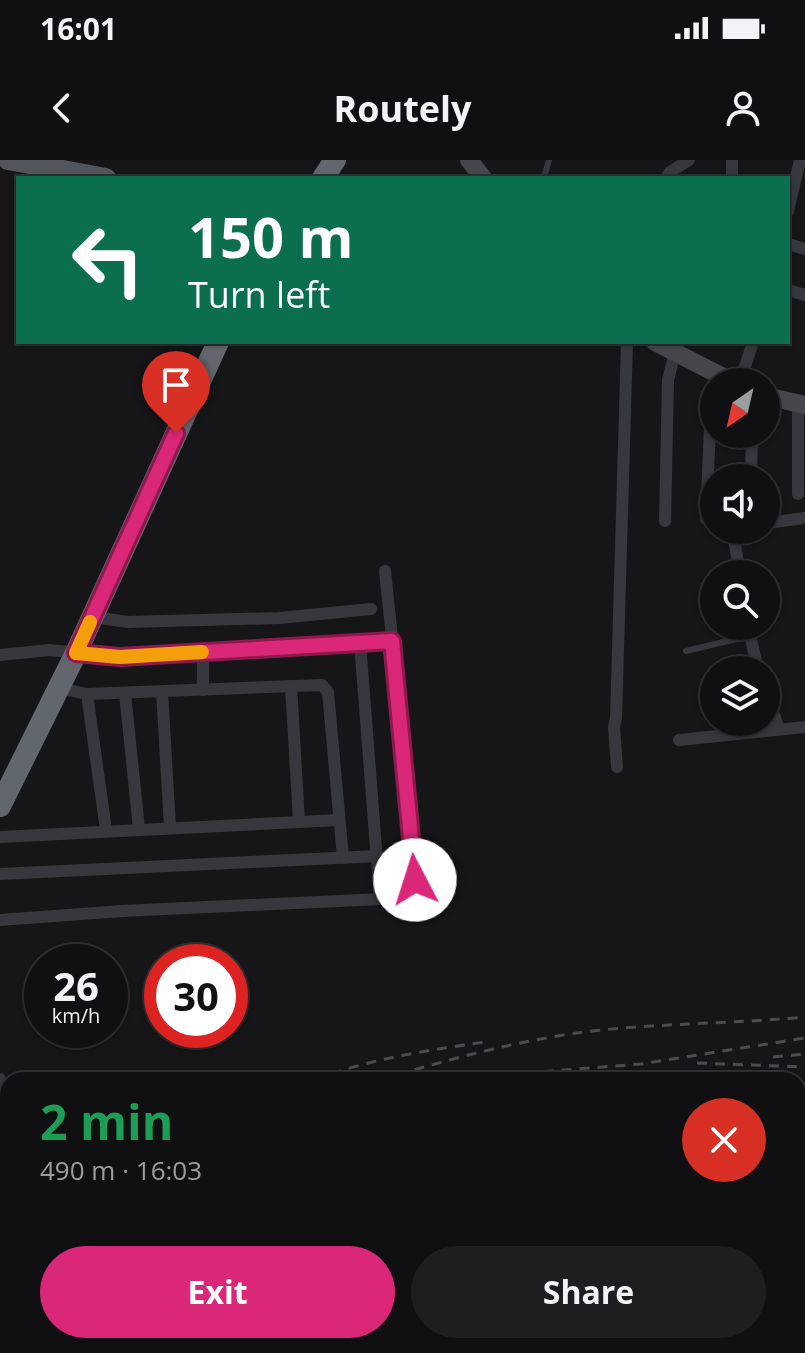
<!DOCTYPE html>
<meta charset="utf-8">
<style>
body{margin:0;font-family:"Open Sans",sans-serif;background:#1e1e20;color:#f1f3f6;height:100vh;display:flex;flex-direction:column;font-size:30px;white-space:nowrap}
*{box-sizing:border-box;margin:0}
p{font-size:26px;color:#9c9d9f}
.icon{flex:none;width:44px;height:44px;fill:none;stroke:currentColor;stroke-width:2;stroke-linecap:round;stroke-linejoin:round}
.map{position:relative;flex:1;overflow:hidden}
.drawer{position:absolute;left:0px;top:912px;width:806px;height:282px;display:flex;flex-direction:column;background:#101012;border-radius:24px 24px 0 0;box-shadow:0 2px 6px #0004,0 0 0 2px #303032}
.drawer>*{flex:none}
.banner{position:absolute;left:16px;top:16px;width:774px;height:168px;border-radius:0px;box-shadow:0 2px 6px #0004,0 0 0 2px #303032;background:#0b6e4f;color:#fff;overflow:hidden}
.needle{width:52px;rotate:214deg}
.controls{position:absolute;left:700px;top:208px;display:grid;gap:16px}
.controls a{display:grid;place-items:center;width:80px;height:80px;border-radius:50%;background:#101012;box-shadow:0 2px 6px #0004,0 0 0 2px #303032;font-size:40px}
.speed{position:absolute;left:24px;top:784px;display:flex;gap:16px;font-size:40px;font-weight:700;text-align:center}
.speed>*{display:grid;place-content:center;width:104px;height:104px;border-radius:50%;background:#101012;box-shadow:0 2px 6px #0004,0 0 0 2px #303032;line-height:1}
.speed small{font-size:20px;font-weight:400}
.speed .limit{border:12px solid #d22;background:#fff;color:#111}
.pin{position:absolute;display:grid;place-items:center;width:68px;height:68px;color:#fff;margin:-82px -34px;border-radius:50% 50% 50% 0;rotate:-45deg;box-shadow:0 0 8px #0007}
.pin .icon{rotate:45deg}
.me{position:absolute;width:88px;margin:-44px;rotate:355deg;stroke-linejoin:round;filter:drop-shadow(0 0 6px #0008)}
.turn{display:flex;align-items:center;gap:28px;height:168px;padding:0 40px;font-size:36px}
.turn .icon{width:104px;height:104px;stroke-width:2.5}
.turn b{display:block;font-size:56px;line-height:68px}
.round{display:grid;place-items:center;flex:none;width:84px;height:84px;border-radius:42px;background:#1e1e20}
.overview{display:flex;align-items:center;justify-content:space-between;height:136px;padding:0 40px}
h1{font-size:48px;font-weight:700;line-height:60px;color:#1e9e55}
.button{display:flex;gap:16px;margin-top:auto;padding:16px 40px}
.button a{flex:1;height:92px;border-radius:48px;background:#db2777;color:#fff;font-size:32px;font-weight:700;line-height:92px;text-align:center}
.button a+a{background:#1e1e20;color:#f1f3f6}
.status{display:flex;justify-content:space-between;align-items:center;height:56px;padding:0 40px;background:#101012;direction:ltr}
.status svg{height:22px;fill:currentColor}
header{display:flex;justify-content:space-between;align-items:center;height:104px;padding:0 40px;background:#101012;font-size:36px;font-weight:700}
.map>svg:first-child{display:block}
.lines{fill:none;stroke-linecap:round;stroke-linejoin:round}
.lane{stroke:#37383d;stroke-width:6}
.street{stroke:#37383d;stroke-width:12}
.secondary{stroke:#45474d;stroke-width:18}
.primary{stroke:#53555c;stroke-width:20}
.highway{stroke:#63666e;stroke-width:22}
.rail{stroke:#4a4c52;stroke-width:3;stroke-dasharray:10 8;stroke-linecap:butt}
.route-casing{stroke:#8e194d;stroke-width:20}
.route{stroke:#db2777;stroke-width:14}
.slow{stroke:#f59e0b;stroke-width:14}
</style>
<div class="status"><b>16:01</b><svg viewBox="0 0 49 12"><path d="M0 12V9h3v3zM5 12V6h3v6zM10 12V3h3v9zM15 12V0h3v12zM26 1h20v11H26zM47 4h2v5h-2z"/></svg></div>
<header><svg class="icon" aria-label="back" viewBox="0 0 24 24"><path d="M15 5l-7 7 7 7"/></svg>Routely<svg class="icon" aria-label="person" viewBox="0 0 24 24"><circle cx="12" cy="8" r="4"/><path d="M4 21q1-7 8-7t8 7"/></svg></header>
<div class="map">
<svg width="805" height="1193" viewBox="0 0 805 1193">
<rect width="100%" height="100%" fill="#161618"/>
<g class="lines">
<g class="lane">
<path d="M 544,18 L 549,0"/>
<path d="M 686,491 L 749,476"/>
</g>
<g class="street">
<path d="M 666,18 L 670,12 L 689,0"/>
<path d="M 732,18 L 732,0"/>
<path d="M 788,51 L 800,0"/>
<path d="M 788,84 L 805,89"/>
<path d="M 788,130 L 805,135"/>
<path d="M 740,222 L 753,182"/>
<path d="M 751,318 L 752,274"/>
<path d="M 798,334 L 798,244"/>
<path d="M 706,359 L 711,244 L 716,213"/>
<path d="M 665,361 L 668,220 L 675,192"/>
<path d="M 766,363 L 805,358"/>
<path d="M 736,370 L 734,379 L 740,414"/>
<path d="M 93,457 L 128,462 L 279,458 L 371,449"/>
<path d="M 748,466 L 758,510"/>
<path d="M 360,483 L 380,739"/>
<path d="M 203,492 L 203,530"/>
<path d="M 0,495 L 49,490 L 120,497 L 392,481"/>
<path d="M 291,526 L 299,661"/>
<path d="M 59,528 L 87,534 L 322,525 L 328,532 L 343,698"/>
<path d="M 162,532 L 170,667"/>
<path d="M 766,532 L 779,569"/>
<path d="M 125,533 L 139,669"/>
<path d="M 87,534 L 106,670"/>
<path d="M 679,580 L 805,567"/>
<path d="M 617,607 L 614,567 L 616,558 L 627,182"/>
<path d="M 0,677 L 339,660"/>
<path d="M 0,714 L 377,696"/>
<path d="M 0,760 L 122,751 L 403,738 L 410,734 L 415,720 L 407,619 L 385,411"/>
<path d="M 0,919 L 8,969"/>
<path d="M 798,933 L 805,932"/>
<path d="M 0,1032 L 8,976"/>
<path d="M 798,1045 L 805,1045"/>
<path d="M 798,1141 L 805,1141"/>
<path d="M 0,1170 L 8,1164"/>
<path d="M 164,1186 L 165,1193"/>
<path d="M 391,1186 L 391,1193"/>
<path d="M 258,1193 L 259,1186"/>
<path d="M 584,1193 L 584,1186"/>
</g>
<g class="secondary">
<path d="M 469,0 L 483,18"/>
<path d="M 655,182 L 733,222"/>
<path d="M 766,236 L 805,245"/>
</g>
<path class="primary" d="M 8,0 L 106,18"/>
<g class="highway">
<path d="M 323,18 L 335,0"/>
<path d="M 0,646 L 76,493 L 218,182"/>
</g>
<g class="rail">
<path d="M 773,897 L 805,894"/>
<path d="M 697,903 L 805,907"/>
<path d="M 315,920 C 368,899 429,890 485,882"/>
<path d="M 380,920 C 446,900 516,881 584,872 C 657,863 731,864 805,857"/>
<path d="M 436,920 L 641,904 L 805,878"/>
<path d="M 0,1104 L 8,1097"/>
<path d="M 0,1133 L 8,1125"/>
</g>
</g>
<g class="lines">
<g class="route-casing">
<path id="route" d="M 176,273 L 76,493 L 120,497 L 392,481 L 415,720"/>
</g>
<use href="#route" class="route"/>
<path class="slow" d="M 90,462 L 76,493 L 120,497 L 202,492"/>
</g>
</svg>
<div class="controls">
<a><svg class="needle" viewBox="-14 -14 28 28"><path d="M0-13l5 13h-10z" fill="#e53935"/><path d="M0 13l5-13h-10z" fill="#9c9d9f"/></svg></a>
<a><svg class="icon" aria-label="sound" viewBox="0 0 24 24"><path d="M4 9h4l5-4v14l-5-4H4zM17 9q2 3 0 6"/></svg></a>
<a><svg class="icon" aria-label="search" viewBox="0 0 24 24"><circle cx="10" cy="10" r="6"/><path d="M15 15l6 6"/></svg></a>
<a><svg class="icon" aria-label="layers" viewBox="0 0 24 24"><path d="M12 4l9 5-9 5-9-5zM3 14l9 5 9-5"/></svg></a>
</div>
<div class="speed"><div>26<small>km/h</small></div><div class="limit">30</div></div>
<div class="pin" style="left:176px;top:273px;background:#d93025"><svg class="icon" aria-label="arrive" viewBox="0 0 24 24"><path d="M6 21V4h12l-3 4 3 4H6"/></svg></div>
<svg class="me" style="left:415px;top:720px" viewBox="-20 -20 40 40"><circle r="19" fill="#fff"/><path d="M0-13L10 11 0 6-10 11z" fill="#db2777"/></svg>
<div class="banner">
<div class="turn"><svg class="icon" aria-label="left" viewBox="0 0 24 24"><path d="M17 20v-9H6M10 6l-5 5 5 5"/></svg><div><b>150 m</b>Turn left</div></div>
</div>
<section class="drawer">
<div class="overview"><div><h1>2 min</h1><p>490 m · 16:03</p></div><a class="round" style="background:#d93025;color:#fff"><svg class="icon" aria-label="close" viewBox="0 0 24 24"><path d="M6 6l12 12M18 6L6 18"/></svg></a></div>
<div class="button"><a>Exit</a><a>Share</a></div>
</section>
</div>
